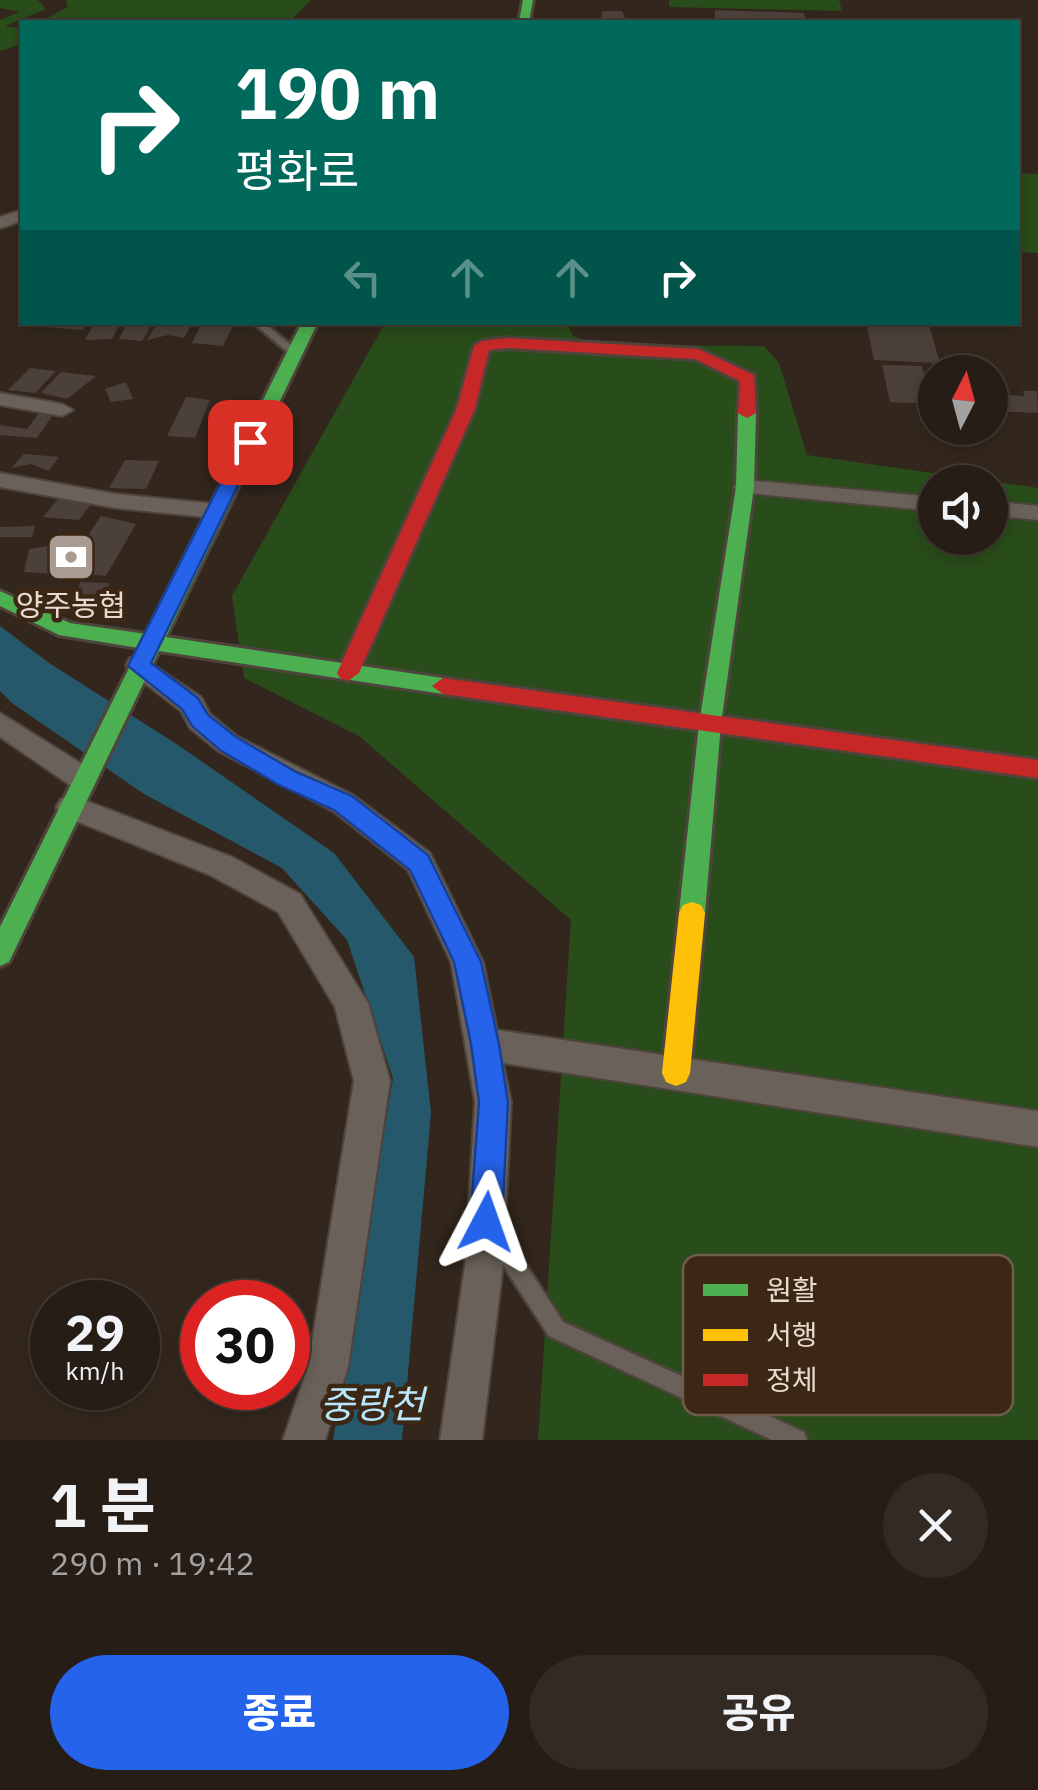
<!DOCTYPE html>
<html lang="ko">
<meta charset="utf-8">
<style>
body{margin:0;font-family:"IBM Plex Sans","Noto Sans KR",sans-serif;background:#322a23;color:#f1f3f6;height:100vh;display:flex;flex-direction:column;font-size:38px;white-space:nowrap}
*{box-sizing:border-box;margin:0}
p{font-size:32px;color:#a4a2a1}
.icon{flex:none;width:55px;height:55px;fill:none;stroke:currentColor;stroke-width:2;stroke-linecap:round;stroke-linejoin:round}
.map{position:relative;height:1440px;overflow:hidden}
.side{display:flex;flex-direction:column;background:#261d16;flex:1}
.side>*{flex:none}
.guide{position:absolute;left:20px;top:20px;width:1000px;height:305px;border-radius:0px;box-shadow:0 5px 15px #0003,0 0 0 2px #423b35;background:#00695c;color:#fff;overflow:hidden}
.needle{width:65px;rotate:6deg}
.buttons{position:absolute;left:918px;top:355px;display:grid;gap:20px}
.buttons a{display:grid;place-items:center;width:90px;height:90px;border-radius:50%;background:#261d16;box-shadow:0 5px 15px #0003,0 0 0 2px #423b35;font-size:50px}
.speed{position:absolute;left:30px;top:1280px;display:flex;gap:20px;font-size:50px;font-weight:700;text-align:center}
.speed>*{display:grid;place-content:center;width:130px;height:130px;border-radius:50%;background:#261d16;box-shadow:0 5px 15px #0003,0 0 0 2px #423b35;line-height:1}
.speed small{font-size:25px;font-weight:400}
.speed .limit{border:15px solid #d22;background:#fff;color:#111}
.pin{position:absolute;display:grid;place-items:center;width:85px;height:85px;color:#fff;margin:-42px;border-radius:20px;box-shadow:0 5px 15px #0006}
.me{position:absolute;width:110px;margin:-55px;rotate:4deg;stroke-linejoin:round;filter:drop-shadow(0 0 8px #0008)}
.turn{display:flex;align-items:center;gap:35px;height:210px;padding:0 50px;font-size:45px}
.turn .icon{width:130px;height:130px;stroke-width:2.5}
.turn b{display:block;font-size:70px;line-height:85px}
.lanes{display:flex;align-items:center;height:95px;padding:0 50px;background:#0003;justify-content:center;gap:50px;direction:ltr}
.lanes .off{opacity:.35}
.round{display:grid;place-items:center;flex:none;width:105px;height:105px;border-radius:52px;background:#322a23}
.headline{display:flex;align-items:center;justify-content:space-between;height:170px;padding:0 50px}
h1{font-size:60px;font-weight:800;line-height:75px}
.primary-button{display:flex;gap:20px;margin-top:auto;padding:20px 50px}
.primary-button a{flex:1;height:115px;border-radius:60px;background:#2563eb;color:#fff;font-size:40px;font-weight:800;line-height:115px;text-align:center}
.primary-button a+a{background:#322a23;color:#f1f3f6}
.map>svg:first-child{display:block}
.green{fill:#294d1a;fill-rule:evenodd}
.water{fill:#26586b}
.building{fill:#4c413a}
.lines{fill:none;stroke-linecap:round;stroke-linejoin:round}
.lane-casing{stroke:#4f443c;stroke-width:5}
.street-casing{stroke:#4f443c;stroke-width:4}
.fast-casing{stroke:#4f443c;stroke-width:6}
.slow-casing{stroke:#4f443c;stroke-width:6}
.jam-casing{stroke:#4f443c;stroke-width:6}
.lane{fill:#6a625a;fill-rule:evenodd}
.street{fill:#6a625a;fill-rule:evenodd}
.fast{fill:#4caf50;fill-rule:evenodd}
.slow{fill:#ffc107;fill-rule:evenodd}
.jam{fill:#c62828;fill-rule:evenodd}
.route{fill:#2563eb;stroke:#184099;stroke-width:2.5}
.labels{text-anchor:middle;stroke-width:9;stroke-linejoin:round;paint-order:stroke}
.poi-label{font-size:30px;fill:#e9dacf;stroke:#3c2614}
.near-water-label{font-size:38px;font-style:italic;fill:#b7e7fc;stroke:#3c2614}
.key{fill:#3c2614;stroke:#705c4c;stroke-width:2.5}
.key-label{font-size:28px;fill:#e9dacf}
</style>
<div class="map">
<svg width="1038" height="1440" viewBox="0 0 1038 1440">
<rect width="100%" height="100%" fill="#33271d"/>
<g class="green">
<path d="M 0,0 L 38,0 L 46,9 L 5,26 L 22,29 L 22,44 L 0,51 L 0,20 L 20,12 L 0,8 Z"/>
<path d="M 66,0 L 311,0 L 289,22 L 40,22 L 68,7 Z"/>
<path d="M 669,0 L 839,0 L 842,11 L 669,7 Z"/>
<path d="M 1018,173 L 1038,174 L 1038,253 L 1018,252 Z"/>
<path d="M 385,323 L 567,323 L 573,336 L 598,345 L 764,346 L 779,363 L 807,455 L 1038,488 L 1038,1440 L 538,1440 L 571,920 L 359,736 L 244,678 L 232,596 ZM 935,482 L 990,482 L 990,538 L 935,538 Z"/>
</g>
<path class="water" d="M 0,626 L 49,663 L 175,743 L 334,853 L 414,957 L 431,1113 L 402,1440 L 333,1440 L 393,1078 L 347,940 L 282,868 L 144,794 L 12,703 L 0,691 Z"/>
<g class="building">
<path d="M 715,10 L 804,13 L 806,22 L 715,22 Z"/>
<path d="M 602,11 L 622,11 L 627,22 L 601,22 Z"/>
<path d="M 32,322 L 87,322 L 83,330 L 30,326 Z"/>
<path d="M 95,322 L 121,322 L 112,339 L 85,340 Z"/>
<path d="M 128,322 L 153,322 L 142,341 L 119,339 Z"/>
<path d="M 158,322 L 193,322 L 184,338 L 168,335 L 147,340 Z"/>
<path d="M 202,322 L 235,322 L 223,346 L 192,343 Z"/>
<path d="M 866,322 L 928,322 L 940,363 L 874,360 Z"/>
<path d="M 882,365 L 922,366 L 932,404 L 890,402 Z"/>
<path d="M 30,368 L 56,371 L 35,393 L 8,390 Z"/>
<path d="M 61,372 L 96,376 L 67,399 L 41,393 Z"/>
<path d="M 126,382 L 133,399 L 111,402 L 105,389 Z"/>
<path d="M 1023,391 L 1037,391 L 1038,413 L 990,411 L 990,394 L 1025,396 Z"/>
<path d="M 186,397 L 210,400 L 195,438 L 167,436 Z"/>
<path d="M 39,413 L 52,416 L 37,438 L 0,435 L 0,425 L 27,429 Z"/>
<path d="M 24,454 L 59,457 L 49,471 L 31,464 L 11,468 Z"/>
<path d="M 125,460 L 159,461 L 146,489 L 109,488 Z"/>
<path d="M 59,498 L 92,503 L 79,520 L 43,517 Z"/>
<path d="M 101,516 L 136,524 L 106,576 L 64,572 Z"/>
<path d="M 35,526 L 32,537 L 0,537 L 0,527 Z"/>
<path d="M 67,543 L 56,574 L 24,572 L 29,549 Z"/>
<path d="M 80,582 L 110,583 L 98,607 L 73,604 Z"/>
</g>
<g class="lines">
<g class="lane-casing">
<g id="lane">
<path d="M 252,322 L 263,322 L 298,351 L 289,353 Z"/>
<path d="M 495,1225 L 502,1228 L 563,1322 L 804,1432 L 807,1440 L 772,1440 L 549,1336 L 488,1242 L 485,1235 L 488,1228 Z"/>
</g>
</g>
<g class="street-casing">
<g id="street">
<path d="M 22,210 L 22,221 L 0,228 L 0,217 Z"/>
<path d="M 0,393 L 62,404 L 73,410 L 62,416 L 0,405 Z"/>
<path d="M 0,473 L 116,494 L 216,504 L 228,511 L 216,518 L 116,508 L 0,487 Z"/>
<path d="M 745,480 L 935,497 L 935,511 L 737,492 L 734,487 L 737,482 Z"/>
<path d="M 990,501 L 1038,506 L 1038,520 L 990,515 Z"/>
<path d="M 139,656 L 201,697 L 210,714 L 238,737 L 353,795 L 430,853 L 483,962 L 497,1030 L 1038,1111 L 1038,1147 L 503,1063 L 511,1102 L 503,1265 L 482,1440 L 440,1440 L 465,1265 L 475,1102 L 451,962 L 408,870 L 333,811 L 218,751 L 190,728 L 181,711 L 130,672 L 126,665 L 130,658 Z"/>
<path d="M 0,713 L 93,771 L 97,779 L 93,787 L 83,790 L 73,787 L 0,737 Z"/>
<path d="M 71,795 L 232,857 L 300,894 L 368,1003 L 390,1081 L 348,1367 L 325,1440 L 283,1440 L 308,1367 L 354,1081 L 335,1007 L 278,912 L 210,875 L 61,815 L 56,807 L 61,799 Z"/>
</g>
</g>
<g class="fast-casing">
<g id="fast">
<path d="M 523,0 L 533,0 L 529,22 L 519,22 Z"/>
<path d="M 302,322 L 318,322 L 166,637 L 443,678 L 454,686 L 443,694 L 159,651 L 9,962 L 0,966 L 0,927 L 139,648 L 59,635 L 0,606 L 0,591 L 70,623 L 146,634 Z"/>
<path d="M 747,408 L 756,413 L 754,487 L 721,724 L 705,913 L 701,921 L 692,924 L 683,921 L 679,913 L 699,724 L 736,487 L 738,413 Z"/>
</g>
</g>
<g class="slow-casing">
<path id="slow" d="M 692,902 L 701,905 L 705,913 L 690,1073 L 686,1082 L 676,1086 L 666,1082 L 662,1073 L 679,913 L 683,905 Z"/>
</g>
<g class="jam-casing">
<g id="jam">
<path d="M 507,338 L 698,349 L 754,375 L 756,413 L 747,418 L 738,413 L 740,381 L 695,359 L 507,348 L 489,350 L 475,408 L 359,673 L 348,681 L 340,678 L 337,673 L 457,408 L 474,346 L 482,341 Z"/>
<path d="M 443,678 L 1038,760 L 1038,778 L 443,694 L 432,686 Z"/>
</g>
</g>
<use href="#lane" class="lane"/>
<use href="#street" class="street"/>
<use href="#fast" class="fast"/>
<use href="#slow" class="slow"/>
<use href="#jam" class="jam"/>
</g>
<path class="route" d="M 250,436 L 259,442 L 151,663 L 198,698 L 208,715 L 236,737 L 296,772 L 352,796 L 428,855 L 481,962 L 499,1044 L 508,1102 L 502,1222 L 497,1233 L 486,1237 L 475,1233 L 470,1222 L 479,1102 L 471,1044 L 454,962 L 410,870 L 334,810 L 279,785 L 220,750 L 192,726 L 182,709 L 128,666 L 241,442 Z"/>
<defs>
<g id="bank-square" transform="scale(2.5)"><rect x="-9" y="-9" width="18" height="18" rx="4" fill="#a99b91" stroke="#3c2614"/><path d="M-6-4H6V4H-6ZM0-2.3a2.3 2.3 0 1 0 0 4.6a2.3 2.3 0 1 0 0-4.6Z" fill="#fff"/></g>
</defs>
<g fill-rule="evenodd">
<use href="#bank-square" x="71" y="557"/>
</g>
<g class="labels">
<g class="poi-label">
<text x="71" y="616">양주농협</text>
</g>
<g class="near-water-label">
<text x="372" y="1418">중랑천</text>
</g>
</g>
<rect x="683" y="1255" width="330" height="160" rx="15" class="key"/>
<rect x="703" y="1284" width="45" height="12" fill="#4caf50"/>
<rect x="703" y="1329" width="45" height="12" fill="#ffc107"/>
<rect x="703" y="1374" width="45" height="12" fill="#c62828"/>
<g class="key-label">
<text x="766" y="1300">원활</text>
<text x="766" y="1345">서행</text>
<text x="766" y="1390">정체</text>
</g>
</svg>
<div class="buttons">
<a><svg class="needle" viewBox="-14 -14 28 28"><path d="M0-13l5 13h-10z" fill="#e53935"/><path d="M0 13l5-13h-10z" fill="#a4a2a1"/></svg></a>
<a><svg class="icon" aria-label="sound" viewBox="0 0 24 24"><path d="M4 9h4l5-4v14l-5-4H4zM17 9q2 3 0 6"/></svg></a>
</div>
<div class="speed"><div>29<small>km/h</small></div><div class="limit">30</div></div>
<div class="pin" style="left:250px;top:442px;background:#d93025"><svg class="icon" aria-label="arrive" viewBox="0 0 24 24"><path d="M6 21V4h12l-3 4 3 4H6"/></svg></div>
<svg class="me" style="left:486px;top:1222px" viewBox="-20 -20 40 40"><path d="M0-17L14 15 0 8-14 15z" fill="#2563eb" stroke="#fff" stroke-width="4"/></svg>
<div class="guide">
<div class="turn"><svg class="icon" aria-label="right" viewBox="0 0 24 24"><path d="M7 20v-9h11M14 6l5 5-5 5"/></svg><div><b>190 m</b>평화로</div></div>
<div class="lanes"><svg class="icon off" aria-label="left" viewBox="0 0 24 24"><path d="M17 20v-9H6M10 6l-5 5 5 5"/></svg><svg class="icon off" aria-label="ahead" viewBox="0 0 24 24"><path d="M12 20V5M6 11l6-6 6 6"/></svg><svg class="icon off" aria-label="ahead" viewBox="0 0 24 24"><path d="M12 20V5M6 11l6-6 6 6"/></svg><svg class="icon" aria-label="right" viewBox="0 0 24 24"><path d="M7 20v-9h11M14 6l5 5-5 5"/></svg></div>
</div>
</div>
<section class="side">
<div class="headline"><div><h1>1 분</h1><p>290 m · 19:42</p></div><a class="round"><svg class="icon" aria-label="close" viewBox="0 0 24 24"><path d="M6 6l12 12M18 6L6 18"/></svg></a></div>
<div class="primary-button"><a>종료</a><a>공유</a></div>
</section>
